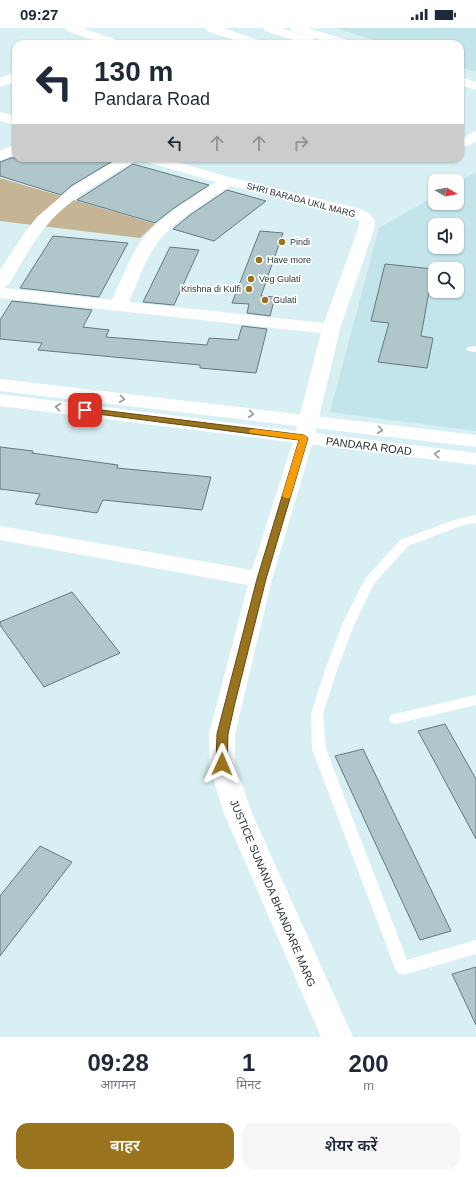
<!DOCTYPE html>
<html lang="hi">
<meta charset="utf-8">
<style>
body{margin:0;font-family:Helvetica,"Noto Sans Devanagari",sans-serif;background:#f6f6f7;color:#1f2937;height:100vh;display:flex;flex-direction:column;font-size:15px;white-space:nowrap}
*{box-sizing:border-box;margin:0}
p{font-size:13px;color:#747a83}
.icon{flex:none;width:22px;height:22px;fill:none;stroke:currentColor;stroke-width:2;stroke-linecap:round;stroke-linejoin:round}
.map{position:relative;height:1009px;overflow:hidden}
.sheet{display:flex;flex-direction:column;background:#fff;flex:1}
.sheet>*{flex:none}
.banner{position:absolute;left:12px;top:12px;width:452px;height:122px;border-radius:12px;box-shadow:0 1px 3px #0004;background:#fff;color:#1f2937;overflow:hidden}
.needle{width:26px;rotate:99deg}
.tools{position:absolute;left:428px;top:146px;display:grid;gap:8px}
.tools a{display:grid;place-items:center;width:36px;height:36px;border-radius:8px;background:#fff;box-shadow:0 1px 3px #0004;font-size:20px}
.pin{position:absolute;display:grid;place-items:center;width:34px;height:34px;color:#fff;margin:-17px;border-radius:8px;box-shadow:0 2px 6px #0006}
.me{position:absolute;width:44px;margin:-22px;rotate:1deg;stroke-linejoin:round;filter:drop-shadow(0 0 3px #0008)}
.turn{display:flex;align-items:center;gap:14px;height:84px;padding:0 16px;font-size:18px}
.turn .icon{width:52px;height:52px;stroke-width:2.5}
.turn b{display:block;font-size:28px;line-height:34px}
.lanes{display:flex;align-items:center;height:38px;padding:0 16px;background:#0003;justify-content:center;gap:20px;direction:ltr}
.lanes .off{opacity:.35}
.eta{display:flex;justify-content:space-evenly;align-items:center;height:68px;text-align:center}
.eta b{font-size:24px;font-weight:600;line-height:28px}
.button{display:flex;gap:8px;margin-top:auto;padding:8px 16px}
.button a{flex:1;height:46px;border-radius:12px;background:#99731e;color:#fff;font-size:16px;font-weight:600;line-height:46px;text-align:center}
.button a+a{background:#f6f6f7;color:#1f2937}
.status{display:flex;justify-content:space-between;align-items:center;height:28px;padding:0 20px;background:#fff;direction:ltr}
.status svg{height:11px;fill:currentColor}
.map>svg:first-child{display:block}
.built{fill:#c3e4e9;fill-rule:evenodd}
.green{fill:#c6b595}
.building{fill:#afc6ca;stroke:#64797d}
.lines{fill:none;stroke-linecap:round;stroke-linejoin:round}
.lane{fill:#fff;fill-rule:evenodd}
.street{fill:#fff;fill-rule:evenodd}
.secondary{fill:#fff;fill-rule:evenodd}
.oneway{stroke:#949899}
.route{fill:#99731e;stroke:#634b14}
.slow{fill:#f59e0b}
.poi-dot{fill:#99731e;stroke:#fff;stroke-width:1.5}
.labels{text-anchor:middle;stroke-width:3.5;stroke-linejoin:round;paint-order:stroke}
.far-street-label{font-size:9px;fill:#283233;stroke:#fff}
.far-poi-label{font-size:9px;fill:#283233;stroke:#fff;text-anchor:start}
.street-label{font-size:11px;fill:#283233;stroke:#fff}
</style>
<div class="status"><b>09:27</b><svg viewBox="0 0 49 12"><path d="M0 12V9h3v3zM5 12V6h3v6zM10 12V3h3v9zM15 12V0h3v12zM26 1h20v11H26zM47 4h2v5h-2z"/></svg></div>
<div class="map">
<svg width="476" height="1009" viewBox="0 0 476 1009">
<rect width="100%" height="100%" fill="#d8f0f4"/>
<g class="built">
<path d="M 336,0 L 476,0 L 476,44 L 460,39 L 460,16 L 386,16 Z"/>
<path d="M 476,144 L 476,403 L 330,384 L 379,200 L 435,168 L 435,175 L 457,175 L 457,155 ZM 435,197 L 457,197 L 457,219 L 435,219 ZM 435,241 L 457,241 L 457,263 L 435,263 Z"/>
</g>
<path class="green" d="M 0,150 L 155,196 L 140,210 L 0,193 Z"/>
<g class="building">
<path d="M 11,130 L 114,130 L 116,131 L 71,158 L 61,167 L 0,148 L 0,134 Z"/>
<path d="M 133,136 L 183,150 L 209,157 L 174,180 L 155,195 L 77,172 Z"/>
<path d="M 227,162 L 266,173 L 214,213 L 173,201 L 190,187 Z"/>
<path d="M 260,203 L 283,205 L 261,268 L 275,269 L 270,288 L 247,285 L 249,276 L 232,275 Z"/>
<path d="M 53,208 L 128,215 L 99,269 L 20,260 Z"/>
<path d="M 170,219 L 199,222 L 174,277 L 143,274 Z"/>
<path d="M 385,236 L 433,241 L 421,308 L 433,310 L 427,340 L 378,334 L 389,295 L 371,293 Z"/>
<path d="M 12,273 L 92,282 L 83,299 L 109,302 L 106,309 L 207,317 L 209,310 L 238,312 L 242,298 L 267,301 L 256,345 L 200,340 L 200,337 L 38,322 L 42,315 L 0,311 L 0,292 Z"/>
<path d="M 0,419 L 33,423 L 32,425 L 118,437 L 117,440 L 211,449 L 202,482 L 103,472 L 97,485 L 35,476 L 40,466 L 0,461 Z"/>
<path d="M 72,564 L 120,625 L 44,659 L 0,597 L 0,594 Z"/>
<path d="M 445,696 L 476,751 L 476,811 L 418,703 Z"/>
<path d="M 363,721 L 451,903 L 420,912 L 335,728 Z"/>
<path d="M 40,818 L 72,834 L 0,928 L 0,868 Z"/>
<path d="M 476,939 L 476,997 L 452,946 Z"/>
</g>
<g class="lines">
<g class="lane">
<path d="M 476,318 L 476,324 L 468,323 L 466,321 L 468,319 Z"/>
<path d="M 476,487 L 476,495 L 463,497 L 408,518 L 374,556 L 354,597 L 337,642 L 323,686 L 326,721 L 407,932 L 476,912 L 476,926 L 403,947 L 398,945 L 395,940 L 312,721 L 311,686 L 325,642 L 342,597 L 365,551 L 400,512 L 457,491 Z"/>
<path d="M 476,667 L 476,677 L 395,696 L 390,694 L 389,691 L 390,688 L 395,686 Z"/>
</g>
<g class="street">
<path d="M 65,0 L 83,0 L 120,13 L 122,16 L 104,16 L 67,3 Z"/>
<path d="M 205,0 L 223,0 L 261,13 L 263,16 L 245,16 L 207,3 Z"/>
<path d="M 16,44 L 16,53 L 0,59 L 0,50 Z"/>
<path d="M 0,84 L 16,88 L 16,97 L 0,93 Z"/>
<path d="M 476,103 L 476,113 L 470,117 L 460,119 L 460,111 Z"/>
<path d="M 16,116 L 16,126 L 0,133 L 0,123 Z"/>
<path d="M 120,130 L 137,130 L 135,133 C 105,152 71,169 48,196 C 32,214 21,236 9,256 L 4,260 L 112,272 C 121,253 128,233 139,216 C 158,189 189,172 216,154 L 143,133 L 141,130 L 164,130 L 232,150 L 358,180 L 369,185 L 375,193 L 374,201 L 340,301 L 314,410 L 272,551 L 235,706 L 235,736 L 251,783 L 353,1009 L 321,1009 L 223,783 L 209,736 L 209,706 L 248,557 L 0,512 L 0,498 L 252,542 L 294,410 L 321,305 L 0,270 L 0,242 L 23,207 L 37,189 L 72,159 ZM 231,158 L 347,186 L 359,193 L 358,201 L 324,295 L 129,274 C 137,256 143,236 154,220 C 172,193 204,176 231,158 Z"/>
</g>
<g class="secondary">
<path d="M 263,0 L 281,0 L 313,10 L 315,13 L 313,16 L 305,16 L 265,3 Z"/>
<path d="M 290,0 L 308,0 L 350,13 L 352,16 L 333,16 L 292,3 Z"/>
<path d="M 460,49 L 476,54 L 476,62 L 460,57 Z"/>
<path d="M 0,351 L 476,407 L 476,419 L 0,363 Z"/>
<path d="M 0,366 L 476,425 L 476,437 L 0,378 Z"/>
</g>
</g>
<defs><path id="oneway-chevron" d="M-2-3.5L2.5 0L-2 3.5" fill="none" stroke-width="1.6" stroke-linecap="round" stroke-linejoin="round"/></defs>
<g class="oneway">
<use href="#oneway-chevron" transform="translate(122 371) rotate(6)"/>
<use href="#oneway-chevron" transform="translate(58 379) rotate(-173)"/>
<use href="#oneway-chevron" transform="translate(251 386) rotate(7)"/>
<use href="#oneway-chevron" transform="translate(380 402) rotate(7)"/>
<use href="#oneway-chevron" transform="translate(437 426) rotate(-174)"/>
</g>
<path class="route" d="M 85,380 L 304,407 L 308,410 L 266,551 L 235,675 L 228,706 L 227,736 L 226,739 L 222,740 L 218,739 L 216,736 L 217,706 L 257,551 L 299,412 L 82,384 L 82,381 Z"/>
<path class="slow" d="M 253,401 L 304,407 L 308,410 L 290,470 L 286,470 L 282,468 L 299,412 L 250,405 L 249,404 L 250,402 Z"/>
<g class="poi-dot">
<circle cx="282" cy="214" r="4"/>
<circle cx="259" cy="232" r="4"/>
<circle cx="251" cy="251" r="4"/>
<circle cx="249" cy="261" r="4"/>
<circle cx="265" cy="272" r="4"/>
</g>
<g class="labels">
<g class="far-street-label">
<text transform="translate(301 172) rotate(15)" y="3">SHRI BARADA UKIL MARG</text>
</g>
<g class="far-poi-label">
<text x="290" y="217">Pindi</text>
<text x="267" y="235">Have more</text>
<text x="259" y="254">Veg Gulati</text>
<text x="241" y="264" text-anchor="end">Krishna di Kulfi</text>
<text x="273" y="275">Gulati</text>
</g>
<g class="street-label">
<text transform="translate(369 418) rotate(7)" y="4">PANDARA ROAD</text>
<text transform="translate(273 865) rotate(67)" y="4">JUSTICE SUNANDA BHANDARE MARG</text>
</g>
</g>
</svg>
<div class="tools">
<a><svg class="needle" viewBox="-14 -14 28 28"><path d="M0-13l5 13h-10z" fill="#e53935"/><path d="M0 13l5-13h-10z" fill="#747a83"/></svg></a>
<a><svg class="icon" aria-label="sound" viewBox="0 0 24 24"><path d="M4 9h4l5-4v14l-5-4H4zM17 9q2 3 0 6"/></svg></a>
<a><svg class="icon" aria-label="search" viewBox="0 0 24 24"><circle cx="10" cy="10" r="6"/><path d="M15 15l6 6"/></svg></a>
</div>
<div class="pin" style="left:85px;top:382px;background:#d93025"><svg class="icon" aria-label="arrive" viewBox="0 0 24 24"><path d="M6 21V4h12l-3 4 3 4H6"/></svg></div>
<svg class="me" style="left:222px;top:736px" viewBox="-20 -20 40 40"><path d="M0-17L14 15 0 8-14 15z" fill="#99731e" stroke="#fff" stroke-width="4"/></svg>
<div class="banner">
<div class="turn"><svg class="icon" aria-label="left" viewBox="0 0 24 24"><path d="M17 20v-9H6M10 6l-5 5 5 5"/></svg><div><b>130 m</b>Pandara Road</div></div>
<div class="lanes"><svg class="icon" aria-label="left" viewBox="0 0 24 24"><path d="M17 20v-9H6M10 6l-5 5 5 5"/></svg><svg class="icon off" aria-label="ahead" viewBox="0 0 24 24"><path d="M12 20V5M6 11l6-6 6 6"/></svg><svg class="icon off" aria-label="ahead" viewBox="0 0 24 24"><path d="M12 20V5M6 11l6-6 6 6"/></svg><svg class="icon off" aria-label="right" viewBox="0 0 24 24"><path d="M7 20v-9h11M14 6l5 5-5 5"/></svg></div>
</div>
</div>
<section class="sheet">
<div class="eta">
<div><b>09:28</b><p>आगमन</p></div>
<div><b>1</b><p>मिनट</p></div>
<div><b>200</b><p>m</p></div>
</div>
<div class="button"><a>बाहर</a><a>शेयर करें</a></div>
</section>
